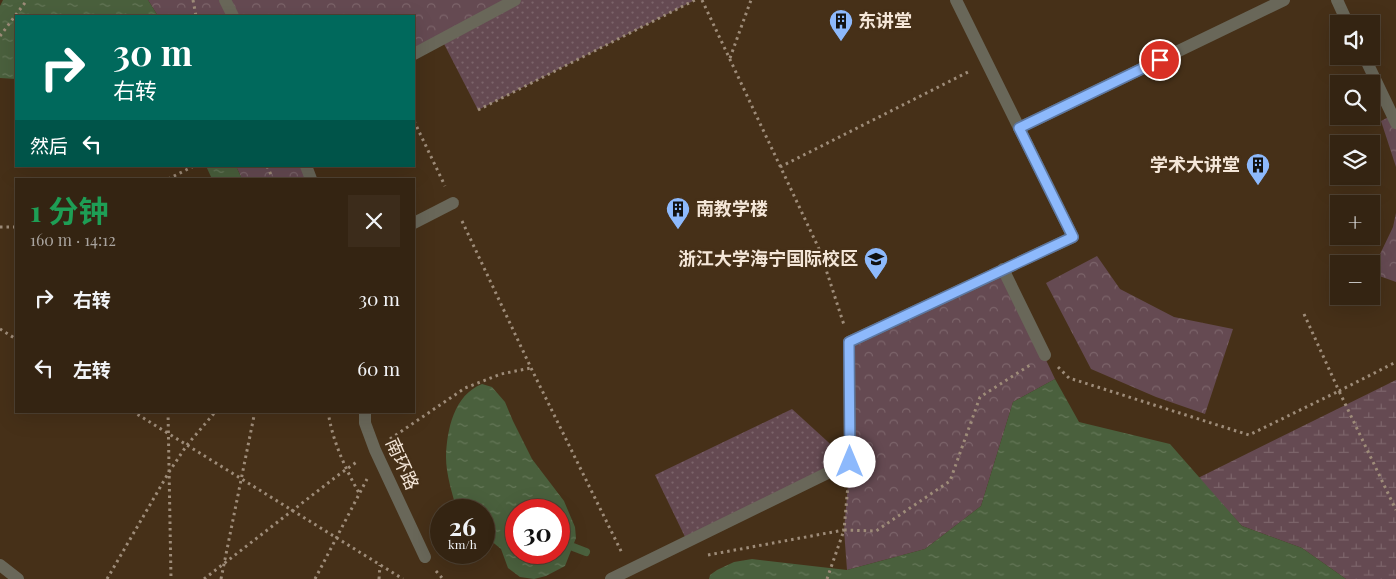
<!DOCTYPE html>
<html lang="zh">
<meta charset="utf-8">
<style>
body{margin:0;font-family:"Playfair Display","Noto Sans SC",serif;background:#3c2c1b;color:#f1f3f6;height:100vh;display:flex;flex-direction:column;font-size:19px;white-space:nowrap}
*{box-sizing:border-box;margin:0}
p{font-size:16px;color:#a9a49f}
.icon{flex:none;width:28px;height:28px;fill:none;stroke:currentColor;stroke-width:2;stroke-linecap:round;stroke-linejoin:round}
.map{position:relative;flex:1;overflow:hidden}
.sheet{position:absolute;left:15px;top:178px;width:400px;height:235px;display:flex;flex-direction:column;background:#342412;border-radius:0px;box-shadow:0 5px 20px #0002,0 0 0 1px #4e4132}
.sheet>*{flex:none}
.banner{position:absolute;left:15px;top:15px;width:400px;height:152px;border-radius:0px;box-shadow:0 5px 20px #0002,0 0 0 1px #4e4132;background:#00695c;color:#fff;overflow:hidden}
.controls{position:absolute;left:1330px;top:15px;display:grid;gap:10px}
.controls a{display:grid;place-items:center;width:50px;height:50px;border-radius:0px;background:#342412;box-shadow:0 5px 20px #0002,0 0 0 1px #4e4132;font-size:25px}
.speed{position:absolute;left:430px;top:499px;display:flex;gap:10px;font-size:25px;font-weight:700;text-align:center}
.speed>*{display:grid;place-content:center;width:65px;height:65px;border-radius:50%;background:#342412;box-shadow:0 5px 20px #0002,0 0 0 1px #4e4132;line-height:1}
.speed small{font-size:12px;font-weight:400}
.speed .limit{border:8px solid #d22;background:#fff;color:#111}
.pin{position:absolute;display:grid;place-items:center;width:42px;height:42px;color:#fff;margin:-21px;border:2px solid #fff;border-radius:50%;box-shadow:0 1px 5px #0007}
.me{position:absolute;width:55px;margin:-28px;rotate:0deg;stroke-linejoin:round;filter:drop-shadow(0 0 4px #0008)}
.turn{display:flex;align-items:center;gap:18px;height:105px;padding:0 15px;font-size:22px}
.turn .icon{width:65px;height:65px;stroke-width:2.5}
.turn b{display:block;font-size:35px;line-height:42px}
.then{display:flex;align-items:center;height:48px;padding:0 15px;background:#0003;gap:10px;font-size:19px}
.round{display:grid;place-items:center;flex:none;width:52px;height:52px;border-radius:0px;background:#3c2c1b}
.headline{display:flex;align-items:center;justify-content:space-between;height:85px;padding:0 15px}
h1{font-size:30px;font-weight:700;line-height:38px;color:#1e9e55}
ul{padding:0;list-style:none}
li{display:flex;align-items:center;gap:15px;height:70px;padding:0 15px}
li div{flex:1}
li b{display:block;font-size:19px}
li em{font-style:normal}
.map>svg:first-child{display:block}
.grass{fill:url(#grass-dots)}
.forest{fill:url(#forest-crowns)}
.wetland{fill:url(#wetland-marsh)}
.water{fill:url(#water-ripples);fill-rule:evenodd}
.lines{fill:none;stroke-linecap:round;stroke-linejoin:round}
.stream{stroke:#4a603d;stroke-width:8}
.path{stroke:#9e8c79;stroke-width:3;stroke-dasharray:2.5 4;stroke-linecap:butt}
.street{stroke:#696759;stroke-width:12}
.route-casing{stroke:#5c78a4;stroke-width:12}
.route{stroke:#8db9fc;stroke-width:9}
.labels{text-anchor:middle;stroke-width:5;stroke-linejoin:round;paint-order:stroke}
.poi-label{font-size:18px;font-weight:bold;fill:#f4e6d8;stroke:#463018;text-anchor:start}
.street-label{font-size:18px;fill:#f4e6d8;stroke:#463018}
</style>
<div class="map">
<svg width="1396" height="579" viewBox="0 0 1396 579">
<defs>
<pattern id="grass-dots" width="8" height="8" patternUnits="userSpaceOnUse" patternTransform="scale(1.25)"><rect width="8" height="8" fill="#654a52"/><path d="M2 2h.1M6 6h.1" fill="none" stroke="#7c646a" stroke-width="1.8" stroke-linecap="round"/></pattern>
<pattern id="forest-crowns" width="20" height="18" patternUnits="userSpaceOnUse" patternTransform="scale(1.25)"><rect width="20" height="18" fill="#654a52"/><path d="M2 6a3 3 0 1 1 6 0M12 15a3 3 0 1 1 6 0" fill="none" stroke="#7c646a"/></pattern>
<pattern id="wetland-marsh" width="20" height="14" patternUnits="userSpaceOnUse" patternTransform="scale(1.25)"><rect width="20" height="14" fill="#654a52"/><path d="M1 5h8M5 5V1M11 12h8M15 12V8" fill="none" stroke="#7c646a"/></pattern>
<pattern id="water-ripples" width="26" height="14" patternUnits="userSpaceOnUse" patternTransform="scale(1.25)"><rect width="26" height="14" fill="#4a603d"/><path d="M2 4q2-2 4 0t4 0M15 11q2-2 4 0t4 0" fill="none" stroke="#657758"/></pattern>
</defs>
<rect width="100%" height="100%" fill="#463018"/>
<g class="grass">
<path d="M 515,0 L 695,0 L 478,110 L 442,40 Z"/>
<path d="M 792,409 L 850,462 L 687,541 L 655,475 Z"/>
</g>
<g class="forest">
<path d="M 148,0 L 508,0 L 414,50 L 414,16 L 158,16 Z"/>
<path d="M 1396,113 L 1396,167 L 1381,121 Z"/>
<path d="M 236,166 L 306,166 L 311,179 L 242,179 Z"/>
<path d="M 1396,213 L 1396,282 L 1371,273 L 1393,227 Z"/>
<path d="M 1097,256 L 1120,289 L 1174,317 L 1233,329 L 1205,414 L 1156,397 L 1091,369 L 1046,283 Z"/>
<path d="M 1003,269 L 1055,379 L 1013,402 L 981,506 L 925,549 L 847,570 L 844,530 L 850,462 L 849,342 Z"/>
</g>
<path class="wetland" d="M 1396,380 L 1396,579 L 1346,579 L 1302,548 L 1242,526 L 1198,478 Z"/>
<g class="water">
<path d="M 3,0 L 148,0 L 158,16 L 16,16 L 16,79 L 0,78 L 0,6 Z"/>
<path d="M 206,166 L 236,166 L 242,179 L 212,179 Z"/>
<path d="M 1055,379 L 1079,422 L 1170,444 L 1242,526 L 1302,548 L 1346,579 L 709,579 L 710,575 L 717,570 L 734,562 L 752,559 L 847,570 L 925,549 L 981,506 L 1013,402 Z"/>
<path d="M 482,384 L 492,387 L 505,402 L 513,421 L 532,459 L 564,501 L 575,527 L 576,538 L 565,566 L 546,576 L 534,579 L 520,577 L 508,568 L 501,549 L 484,535 L 484,510 L 457,510 C 452,493 446,474 446,457 C 447,429 454,395 482,384 ZM 516,510 L 559,510 L 559,552 L 516,552 Z"/>
</g>
<g class="lines">
<path class="stream" d="M 573,547 L 586,552"/>
<g class="path">
<path d="M 193,0 L 196,16"/>
<path d="M 702,0 L 820,251 L 844,325"/>
<path d="M 0,36 L 27,0"/>
<path d="M 730,58 L 751,0"/>
<path d="M 478,110 L 695,0"/>
<path d="M 414,121 L 445,186"/>
<path d="M 267,166 L 273,179"/>
<path d="M 780,167 L 970,71"/>
<path d="M 168,179 L 194,166"/>
<path d="M 462,221 L 531,368 L 622,553"/>
<path d="M 0,227 L 16,227"/>
<path d="M 1304,314 L 1339,391 L 1396,362"/>
<path d="M 0,329 L 16,339"/>
<path d="M 1058,367 L 1069,378 L 1249,435 L 1339,391 L 1396,510"/>
<path d="M 132,411 L 403,579"/>
<path d="M 168,411 L 171,579"/>
<path d="M 328,411 C 332,440 345,468 359,493"/>
<path d="M 390,439 L 465,388 L 501,374 L 531,368"/>
<path d="M 708,555 L 844,530 L 848,485"/>
<path d="M 436,571 L 443,579"/>
<path d="M 107,579 L 169,472 L 187,445 L 216,411"/>
<path d="M 204,579 L 337,476 L 358,461"/>
<path d="M 221,579 L 255,411"/>
<path d="M 315,579 L 367,479"/>
<path d="M 379,579 L 380,565"/>
<path d="M 827,579 L 844,530 L 876,531 L 950,481 L 980,397 L 1030,365"/>
</g>
<g class="street">
<path d="M 225,0 L 233,16"/>
<path d="M 1337,0 L 1348,24"/>
<path d="M 414,54 L 515,0"/>
<path d="M 1364,56 L 1396,123"/>
<path d="M 1019,128 L 1284,0"/>
<path d="M 306,166 L 311,179"/>
<path d="M 414,223 L 453,203"/>
<path d="M 1003,269 L 1045,355"/>
<path d="M 365,411 L 365,423 L 375,450 L 425,557"/>
<path d="M 0,565 L 18,579"/>
<path d="M 611,579 L 850,462 L 849,342 L 1073,237 L 956,0"/>
</g>
</g>
<g class="lines">
<g class="route-casing">
<path id="route" d="M 850,462 L 849,342 L 1073,237 L 1019,128 L 1160,60"/>
</g>
<use href="#route" class="route"/>
</g>
<defs>
<g id="building-pin" transform="scale(1.25)"><path d="M0 17L-7.5 6A9.5 9.5 0 1 1 7.5 6Z" fill="#8db9fc" stroke="#463018"/><path d="M-4-6H4V6H1V3H-1V6H-4ZM-2.5-4.3h1.7v1.8h-1.7ZM.8-4.3h1.7v1.8H.8ZM-2.5-1h1.7V.8h-1.7ZM.8-1h1.7V.8H.8Z" fill="#111"/></g>
<g id="university-pin" transform="scale(1.25)"><path d="M0 17L-7.5 6A9.5 9.5 0 1 1 7.5 6Z" fill="#8db9fc" stroke="#463018"/><path d="M0-5L7-2L0 1L-7-2ZM-4 1L0 2.5L4 1V4Q0 6-4 4Z" fill="#111"/></g>
</defs>
<g fill-rule="evenodd">
<use href="#building-pin" x="841" y="21"/>
<use href="#building-pin" x="1258" y="165"/>
<use href="#building-pin" x="678" y="209"/>
<use href="#university-pin" x="876" y="259"/>
</g>
<g class="labels">
<g class="poi-label">
<text x="858" y="27">东讲堂</text>
<text x="1240" y="171" text-anchor="end">学术大讲堂</text>
<text x="696" y="215">南教学楼</text>
<text x="858" y="265" text-anchor="end">浙江大学海宁国际校区</text>
</g>
<g class="street-label">
<text transform="translate(402 464) rotate(66)" y="6">南环路</text>
</g>
</g>
</svg>
<div class="controls">
<a><svg class="icon" aria-label="sound" viewBox="0 0 24 24"><path d="M4 9h4l5-4v14l-5-4H4zM17 9q2 3 0 6"/></svg></a>
<a><svg class="icon" aria-label="search" viewBox="0 0 24 24"><circle cx="10" cy="10" r="6"/><path d="M15 15l6 6"/></svg></a>
<a><svg class="icon" aria-label="layers" viewBox="0 0 24 24"><path d="M12 4l9 5-9 5-9-5zM3 14l9 5 9-5"/></svg></a>
<a>+</a>
<a>−</a>
</div>
<div class="speed"><div>26<small>km/h</small></div><div class="limit">30</div></div>
<div class="pin" style="left:1160px;top:60px;background:#d93025"><svg class="icon" aria-label="arrive" viewBox="0 0 24 24"><path d="M6 21V4h12l-3 4 3 4H6"/></svg></div>
<svg class="me" style="left:850px;top:462px" viewBox="-20 -20 40 40"><circle r="19" fill="#fff"/><path d="M0-13L10 11 0 6-10 11z" fill="#8db9fc"/></svg>
<div class="banner">
<div class="turn"><svg class="icon" aria-label="right" viewBox="0 0 24 24"><path d="M7 20v-9h11M14 6l5 5-5 5"/></svg><div><b>30 m</b>右转</div></div>
<div class="then">然后<svg class="icon" aria-label="left" viewBox="0 0 24 24"><path d="M17 20v-9H6M10 6l-5 5 5 5"/></svg></div>
</div>
<section class="sheet">
<div class="headline"><div><h1>1 分钟</h1><p>160 m · 14:12</p></div><a class="round"><svg class="icon" aria-label="close" viewBox="0 0 24 24"><path d="M6 6l12 12M18 6L6 18"/></svg></a></div>
<ul>
<li><svg class="icon" aria-label="right" viewBox="0 0 24 24"><path d="M7 20v-9h11M14 6l5 5-5 5"/></svg><div><b>右转</b></div><em>30 m</em></li>
<li><svg class="icon" aria-label="left" viewBox="0 0 24 24"><path d="M17 20v-9H6M10 6l-5 5 5 5"/></svg><div><b>左转</b></div><em>60 m</em></li>
</ul>
</section>
</div>
